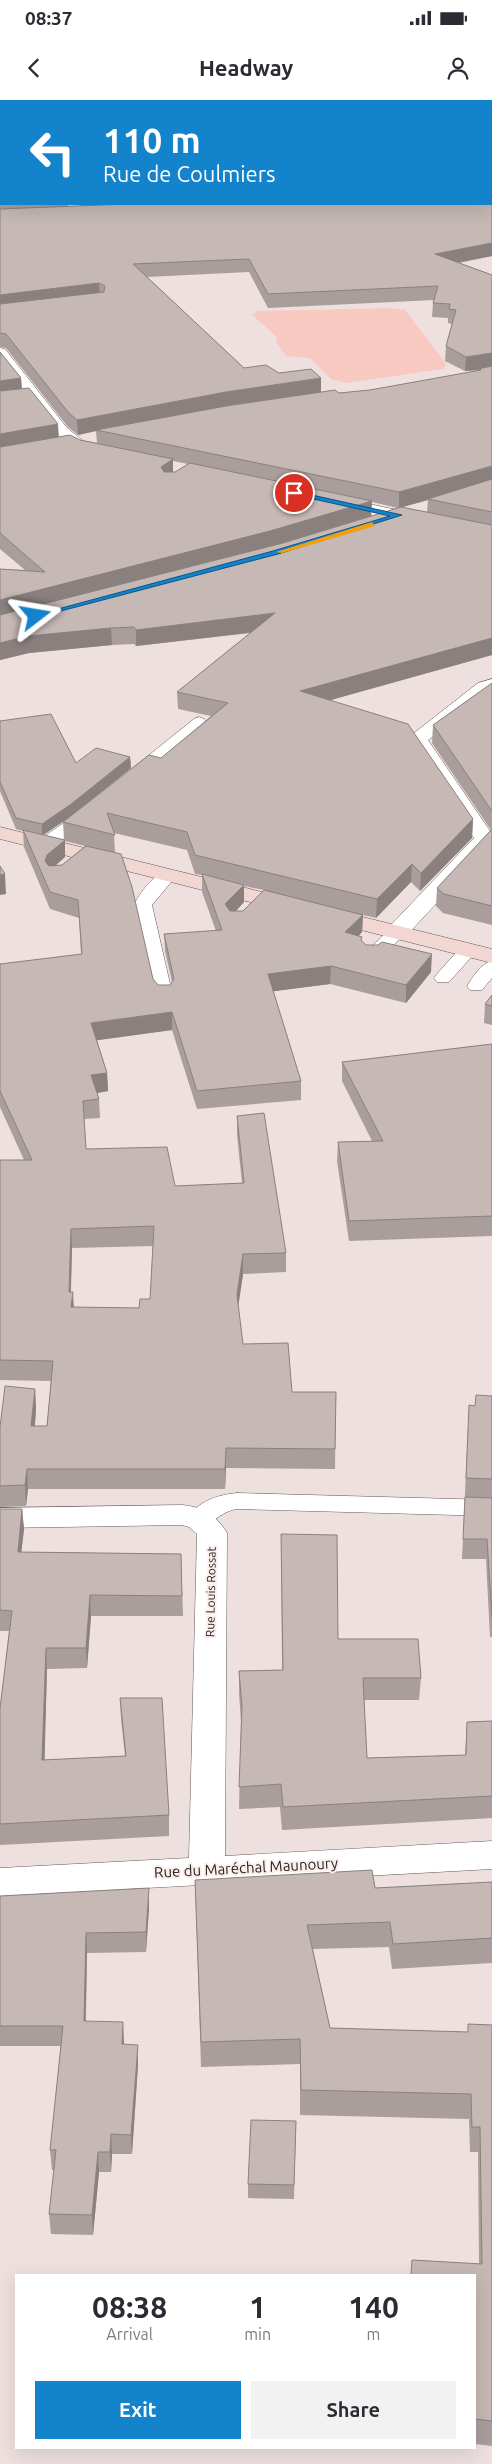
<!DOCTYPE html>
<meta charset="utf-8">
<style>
body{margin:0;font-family:Ubuntu,sans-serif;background:#f2f2f3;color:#2b2b33;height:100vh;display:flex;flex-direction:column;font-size:19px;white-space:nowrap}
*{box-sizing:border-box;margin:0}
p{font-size:16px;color:#7c7c81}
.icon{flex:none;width:28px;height:28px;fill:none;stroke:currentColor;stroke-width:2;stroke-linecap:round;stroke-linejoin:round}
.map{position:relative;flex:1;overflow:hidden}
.panel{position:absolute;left:15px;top:2174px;width:461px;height:175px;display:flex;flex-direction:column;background:#fff;border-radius:0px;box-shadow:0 5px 20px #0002}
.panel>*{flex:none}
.hud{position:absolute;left:0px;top:0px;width:492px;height:105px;box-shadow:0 5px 20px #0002;background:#1383cc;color:#fff;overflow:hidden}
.pin{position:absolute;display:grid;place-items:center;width:42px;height:42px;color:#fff;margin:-21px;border:2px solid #fff;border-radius:50%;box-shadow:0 1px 5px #0007}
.me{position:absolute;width:55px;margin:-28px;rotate:76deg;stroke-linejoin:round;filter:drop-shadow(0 0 4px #0008)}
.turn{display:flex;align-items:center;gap:18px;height:105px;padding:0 20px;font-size:22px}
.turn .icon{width:65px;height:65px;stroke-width:2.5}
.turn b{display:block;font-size:35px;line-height:42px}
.eta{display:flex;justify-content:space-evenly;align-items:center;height:85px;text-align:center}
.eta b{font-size:30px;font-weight:600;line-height:35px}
.action{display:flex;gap:10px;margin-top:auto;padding:10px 20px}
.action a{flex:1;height:58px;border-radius:0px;background:#1383cc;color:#fff;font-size:20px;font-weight:600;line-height:58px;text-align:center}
.action a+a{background:#f2f2f3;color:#2b2b33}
.status{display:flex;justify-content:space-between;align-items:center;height:35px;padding:0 25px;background:#fff;direction:ltr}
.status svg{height:14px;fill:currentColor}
header{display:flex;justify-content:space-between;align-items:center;height:65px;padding:0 20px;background:#fff;font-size:22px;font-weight:600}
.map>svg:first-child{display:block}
.green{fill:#f8c9c1}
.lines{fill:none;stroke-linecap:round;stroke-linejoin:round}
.lane-casing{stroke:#645856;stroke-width:1}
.street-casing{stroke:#645856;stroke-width:1}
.secondary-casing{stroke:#645856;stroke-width:1}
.lane{fill:#fff;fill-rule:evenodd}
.street{fill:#fff;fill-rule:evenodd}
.secondary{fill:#f1d6d2;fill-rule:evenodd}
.wall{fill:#a99e9c;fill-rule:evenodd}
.shaded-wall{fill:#8a817f}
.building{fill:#c5b8b5;stroke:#8a817f;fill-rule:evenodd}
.route{fill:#1383cc;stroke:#0c5585}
.slow{fill:#f59e0b}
.labels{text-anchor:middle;stroke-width:4;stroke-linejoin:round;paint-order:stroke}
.street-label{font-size:12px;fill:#2a2525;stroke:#fceeeb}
.near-street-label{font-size:15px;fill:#2a2525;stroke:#fceeeb}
</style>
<div class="status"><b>08:37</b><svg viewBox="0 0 49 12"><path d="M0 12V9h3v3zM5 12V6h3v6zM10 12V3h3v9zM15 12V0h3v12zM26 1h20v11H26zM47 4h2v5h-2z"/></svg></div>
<header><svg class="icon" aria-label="back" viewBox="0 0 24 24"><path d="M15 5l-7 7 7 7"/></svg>Headway<svg class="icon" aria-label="person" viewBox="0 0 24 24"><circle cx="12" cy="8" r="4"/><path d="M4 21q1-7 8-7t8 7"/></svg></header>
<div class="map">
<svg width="492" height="2364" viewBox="0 0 492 2364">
<rect width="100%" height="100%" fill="#eee0de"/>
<path class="green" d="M 391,208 L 405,210 L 446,264 L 443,269 L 347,283 L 331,279 L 310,258 L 286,256 L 276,242 L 277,237 L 252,215 L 258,211 Z"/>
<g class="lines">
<g class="lane-casing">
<g id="lane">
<path d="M 199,617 L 204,619 L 207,622 L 204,625 L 140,678 L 128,678 L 126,675 L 128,672 L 194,619 Z"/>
<path d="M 87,709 L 93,711 L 95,714 L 93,717 L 51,748 L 39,748 L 37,744 L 39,740 L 81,711 Z"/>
<path d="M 169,770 L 175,771 L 177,775 L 152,805 L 173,897 L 170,901 L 158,901 L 155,897 L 134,805 C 140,792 155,773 169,770 Z"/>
<path d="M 397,827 L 403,828 L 406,832 L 403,836 L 377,861 L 365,861 L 362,857 L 365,853 L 391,828 Z"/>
<path d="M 468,845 L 474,846 L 477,850 L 474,854 L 449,882 L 437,882 L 434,878 L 437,874 L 462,846 Z"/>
<path d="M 492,861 L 492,878 L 482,890 L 470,890 L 467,886 C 473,877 481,863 492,861 Z"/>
<path d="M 237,1393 L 492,1400 L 492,1416 L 237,1409 C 219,1411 210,1430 191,1425 L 187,1419 C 198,1401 217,1395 237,1393 Z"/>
</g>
</g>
<g class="street-casing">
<g id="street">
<path d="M 0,248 L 5,249 L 67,328 L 87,344 L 104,349 L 106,352 L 104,355 C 65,365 21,289 0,262 Z"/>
<path d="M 336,397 L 492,430 L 492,440 L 330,406 L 328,402 L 330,398 Z"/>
<path d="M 492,579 L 492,591 L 428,640 L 492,734 L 492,744 L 405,837 L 397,839 L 389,837 L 386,832 L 389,827 L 474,738 L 408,640 L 409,637 L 478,583 Z"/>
<path d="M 182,1405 C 204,1407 216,1415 227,1433 L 225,1756 L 492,1741 L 492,1769 L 0,1796 L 0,1768 L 189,1758 L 197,1434 L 189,1427 L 182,1425 L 0,1428 L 0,1408 Z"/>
</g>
</g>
<g class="secondary-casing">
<path id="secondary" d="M 0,727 L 492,849 L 492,863 L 0,739 Z"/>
</g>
<use href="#lane" class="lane"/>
<use href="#street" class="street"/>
<use href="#secondary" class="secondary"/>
</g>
<g class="wall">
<path d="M 0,0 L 492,0 L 492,156 L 459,163 L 492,175 L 492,555 L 329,600 L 473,719 L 472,738 L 420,791 L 411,782 L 376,818 L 363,815 L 362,832 L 359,836 L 362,837 L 362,841 L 366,845 L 431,872 L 406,903 L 330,884 L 273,891 L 301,981 L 301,1000 L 197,1009 L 172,930 L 97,940 L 107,973 L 108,991 L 97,993 L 99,999 L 100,1018 L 84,1019 L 86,1049 L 175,1086 L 242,1083 L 237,1035 L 237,1016 L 286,1153 L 286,1172 L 243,1174 L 238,1206 L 243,1244 L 292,1292 L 336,1292 L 335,1369 L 226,1368 L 225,1389 L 28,1389 L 26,1406 L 0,1407 L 0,1327 L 35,1289 L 36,1309 L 35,1326 L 47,1326 L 51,1281 L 0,1280 L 0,1060 L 24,1060 L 0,1007 L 0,864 L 81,854 L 79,818 L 50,809 L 24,747 L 23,731 L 16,729 L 0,691 L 0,621 L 76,663 L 130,657 L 131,668 L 80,709 L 161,658 L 211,616 L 178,609 L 177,592 L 250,533 L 136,546 L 134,544 L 112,545 L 29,553 L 0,560 L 0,469 L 25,470 L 0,449 L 0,252 L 21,278 L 22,289 L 58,337 L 80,340 L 97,343 L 96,331 L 78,335 L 68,327 L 6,248 L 0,247 ZM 1,1 L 491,1 L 491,104 L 79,104 L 80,106 L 68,106 L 68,104 L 1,104 ZM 249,172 L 268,208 L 434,200 L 433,203 L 432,217 L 448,218 L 448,223 L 452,224 L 446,246 L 445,261 L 465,271 L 478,270 L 478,271 L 370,290 L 339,293 L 321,292 L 279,273 L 244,268 L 147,177 ZM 173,361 L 188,364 L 175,372 L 173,372 ZM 428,400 L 427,412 L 402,407 ZM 372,402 L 398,408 L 371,416 ZM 69,718 L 63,722 L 64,740 L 43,735 ZM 114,733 L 187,750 L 195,774 L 202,775 L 202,792 L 216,831 L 164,834 L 165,851 L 172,882 L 170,885 L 158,885 L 153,879 L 115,753 ZM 65,741 L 85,746 L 62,765 L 56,765 L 65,757 ZM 244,786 L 264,790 L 243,811 L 236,811 L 244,802 ZM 153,1146 L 150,1199 L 139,1208 L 74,1207 L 71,1192 L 72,1148 Z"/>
<path d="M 492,583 L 492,825 L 443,813 L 436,806 L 437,788 L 491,730 L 432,643 L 433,625 Z"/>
<path d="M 492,895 L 492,925 L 484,923 L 485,904 Z"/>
<path d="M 492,944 L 492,1136 L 349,1141 L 337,1061 L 338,1042 L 372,1041 L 342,981 L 342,962 Z"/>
<path d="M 492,1296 L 492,1537 L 490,1537 L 486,1459 L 462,1459 L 469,1305 L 475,1306 Z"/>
<path d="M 0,1409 L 22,1409 L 24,1429 L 21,1452 L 181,1454 L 183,1516 L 91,1516 L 87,1568 L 47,1569 L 44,1660 L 125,1656 L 121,1619 L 120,1598 L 169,1715 L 169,1736 L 0,1745 L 0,1608 L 9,1531 L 0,1531 Z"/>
<path d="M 281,1434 L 338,1539 L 421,1578 L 419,1600 L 364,1600 L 367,1658 L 465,1655 L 467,1622 L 492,1621 L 492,1718 L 282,1730 L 280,1707 L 239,1709 L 241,1622 L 239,1593 L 239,1571 L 282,1570 Z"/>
<path d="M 195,1780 L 375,1788 L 492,1782 L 492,1863 L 392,1869 L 389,1847 L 313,1849 L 330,1928 L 468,1932 L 468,1924 L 492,1925 L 492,2346 L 475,2344 L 475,2175 L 479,2164 L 478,2052 L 470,2052 L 469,2019 L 300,2015 L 300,1964 L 201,1967 Z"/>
<path d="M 0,1796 L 149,1808 L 146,1852 L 87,1853 L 86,1921 L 124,1944 L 138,1965 L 132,2054 L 112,2054 L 111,2072 L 99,2072 L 93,2135 L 51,2134 L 49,2114 L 54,2070 L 52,2070 L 50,2050 L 61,1946 L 0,1946 Z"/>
<path d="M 296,2021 L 294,2099 L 248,2098 L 248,2084 Z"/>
</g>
<g class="shaded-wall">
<path d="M 492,143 L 492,156 L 434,167 L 435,154 Z"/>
<path d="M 99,183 L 100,197 L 0,209 L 0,195 Z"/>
<path d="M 492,253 L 492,268 L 478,269 L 478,270 L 465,271 L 466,257 Z"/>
<path d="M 21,278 L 22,293 L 0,296 L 0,281 Z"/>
<path d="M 321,278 L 321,293 L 96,330 L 96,331 L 78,335 L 77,320 L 226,292 Z"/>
<path d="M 58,324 L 59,339 L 0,349 L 0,334 Z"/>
<path d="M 173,359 L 173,374 L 161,382 L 161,367 Z"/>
<path d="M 492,366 L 492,381 L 428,399 L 428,400 L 399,408 L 399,392 Z"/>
<path d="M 372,401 L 371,416 L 269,447 L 0,517 L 0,500 Z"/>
<path d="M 275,513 L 274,530 L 136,546 L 136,530 Z"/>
<path d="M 111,528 L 112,545 L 29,553 L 0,560 L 0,543 L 28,536 Z"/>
<path d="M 492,538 L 492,555 L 299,609 L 300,591 Z"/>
<path d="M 130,657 L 131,668 L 71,716 L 42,736 L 42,724 Z"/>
<path d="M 473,719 L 472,738 L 420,791 L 421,773 Z"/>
<path d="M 65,740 L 65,757 L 48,772 L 45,761 L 47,755 Z"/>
<path d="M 412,764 L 411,782 L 376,818 L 377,799 Z"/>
<path d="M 5,774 L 6,794 L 0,795 L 0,775 Z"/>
<path d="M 244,785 L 244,802 L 226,822 L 225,804 Z"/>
<path d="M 363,815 L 362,832 L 345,850 L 345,832 Z"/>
<path d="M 432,854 L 431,872 L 406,903 L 406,885 Z"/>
<path d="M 331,866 L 330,884 L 268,892 L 268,874 Z"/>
<path d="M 172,912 L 172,930 L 92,941 L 91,923 Z"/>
<path d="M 107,973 L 108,991 L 92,994 L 91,975 Z"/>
<path d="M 71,1129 L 72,1148 L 70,1212 L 69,1192 Z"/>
<path d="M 243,1154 L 243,1174 L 237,1215 L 237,1195 Z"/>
<path d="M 73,1192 L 74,1212 L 71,1207 Z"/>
<path d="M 35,1289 L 36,1309 L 33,1346 L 31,1326 Z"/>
<path d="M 226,1348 L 226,1368 L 225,1389 L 225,1369 Z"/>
<path d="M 27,1369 L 28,1389 L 26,1406 L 25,1385 Z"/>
<path d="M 22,1409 L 24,1429 L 19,1472 L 18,1452 Z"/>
<path d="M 90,1495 L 91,1516 L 87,1568 L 86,1548 Z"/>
<path d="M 46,1548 L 47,1569 L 44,1681 L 42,1660 Z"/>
<path d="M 149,1788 L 149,1808 L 146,1852 L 146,1832 Z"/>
<path d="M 86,1833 L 87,1853 L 85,1941 L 84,1921 Z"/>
<path d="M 123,1922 L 124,1941 L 123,1964 L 122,1944 Z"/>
<path d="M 138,1945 L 138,1965 L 132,2054 L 131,2035 Z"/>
<path d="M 111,2034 L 112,2054 L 111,2072 L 110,2052 Z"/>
<path d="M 98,2052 L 99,2072 L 93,2135 L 92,2115 Z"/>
</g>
<g class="building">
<path d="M 0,0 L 492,0 L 492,28 L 491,29 L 491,1 L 1,1 L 1,11 L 0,8 Z"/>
<path d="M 1,15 L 1,97 L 0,97 L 0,16 Z"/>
<path d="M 491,36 L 492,38 L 492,78 L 491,77 Z"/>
<path d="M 491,87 L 492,88 L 492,143 L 435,154 L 492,175 L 492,253 L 466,257 L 446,246 L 456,210 L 449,209 L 450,204 L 433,203 L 438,186 L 268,194 L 249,159 L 133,164 L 244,268 L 266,265 L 279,273 L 311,269 L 321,278 L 226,292 L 77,320 L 68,312 L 6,234 L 0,233 L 0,204 L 104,192 L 105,186 L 99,183 L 0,195 L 0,109 L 127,104 L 491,104 Z"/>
<path d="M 0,252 L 21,278 L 0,281 Z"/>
<path d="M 492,266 L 492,366 L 399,392 L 96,330 L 226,306 L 335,290 L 339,293 L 370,290 L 481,270 L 478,269 Z"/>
<path d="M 29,288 L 58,324 L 0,334 L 0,291 Z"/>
<path d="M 70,335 L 80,340 L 173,359 L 161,367 L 164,372 L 175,372 L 190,363 L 372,401 L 270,431 L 0,500 L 0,469 L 45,472 L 0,433 L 0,347 Z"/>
<path d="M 492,379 L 492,412 L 428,399 Z"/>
<path d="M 401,407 L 492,425 L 492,538 L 300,591 L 408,624 L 473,719 L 421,773 L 412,764 L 377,799 L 195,755 L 187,732 L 107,713 L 115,735 L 63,722 L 149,655 L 161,658 L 228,603 L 177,592 L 275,513 L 136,530 L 134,527 L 111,528 L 28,536 L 0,543 L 0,515 L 283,443 Z"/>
<path d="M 492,583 L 492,711 L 433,625 Z"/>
<path d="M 51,614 L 76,663 L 96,648 L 130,657 L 70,705 L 42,724 L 16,718 L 0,682 L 0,621 Z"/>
<path d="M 492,729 L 492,806 L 444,794 L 437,788 Z"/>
<path d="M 23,730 L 65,740 L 47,755 L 45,761 L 49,766 L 62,765 L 86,746 L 121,754 L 132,787 L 153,879 L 158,885 L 170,885 L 174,879 L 164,834 L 222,830 L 202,774 L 244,785 L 225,804 L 230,811 L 243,811 L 264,790 L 363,815 L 345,832 L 362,837 L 361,840 L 366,845 L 378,845 L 382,842 L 432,854 L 406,885 L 331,866 L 268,874 L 301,981 L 197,991 L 172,912 L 91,923 L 107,973 L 91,975 L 99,999 L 83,1001 L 86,1049 L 167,1047 L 175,1086 L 244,1083 L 237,1016 L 264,1013 L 286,1153 L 243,1154 L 237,1195 L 243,1244 L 288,1243 L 292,1292 L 336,1292 L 335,1349 L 226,1348 L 225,1369 L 27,1369 L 25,1385 L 0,1386 L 0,1327 L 5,1286 L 35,1289 L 31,1326 L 47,1326 L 53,1261 L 0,1260 L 0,1060 L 32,1060 L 0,991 L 0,864 L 82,854 L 78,800 L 50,792 ZM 154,1126 L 150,1199 L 140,1199 L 139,1208 L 71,1207 L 73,1192 L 69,1192 L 71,1129 Z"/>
<path d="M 0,766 L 5,774 L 0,775 Z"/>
<path d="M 492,895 L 492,906 L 485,904 Z"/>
<path d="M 492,944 L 492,1116 L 349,1121 L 338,1042 L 383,1041 L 342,962 Z"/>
<path d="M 476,1295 L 492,1296 L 492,1379 L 466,1378 L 469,1305 L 475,1306 Z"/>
<path d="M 465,1397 L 492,1398 L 492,1517 L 487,1439 L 463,1439 Z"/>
<path d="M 0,1409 L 22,1409 L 18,1452 L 181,1454 L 182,1496 L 90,1495 L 86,1548 L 46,1548 L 42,1660 L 126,1656 L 120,1598 L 162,1598 L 169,1715 L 0,1724 L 0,1608 L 12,1511 L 0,1510 Z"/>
<path d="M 281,1434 L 337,1435 L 338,1539 L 418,1539 L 421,1578 L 363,1578 L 367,1658 L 466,1655 L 467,1622 L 492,1621 L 492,1696 L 283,1707 L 281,1684 L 239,1687 L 242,1607 L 239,1571 L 283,1570 Z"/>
<path d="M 372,1770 L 375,1788 L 492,1782 L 492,1838 L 393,1844 L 390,1822 L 307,1825 L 330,1928 L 468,1932 L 468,1924 L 492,1925 L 492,2321 L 475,2319 L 475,2175 L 411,2175 L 412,2160 L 482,2164 L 480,2027 L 472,2027 L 471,1994 L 301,1990 L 300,1939 L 201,1942 L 195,1780 Z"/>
<path d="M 149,1788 L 146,1832 L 86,1833 L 84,1921 L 123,1922 L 122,1944 L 138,1945 L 131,2035 L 111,2034 L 110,2052 L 98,2052 L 92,2115 L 49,2114 L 56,2050 L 50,2050 L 63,1926 L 0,1926 L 0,1796 Z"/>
<path d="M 251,2020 L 296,2021 L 294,2085 L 248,2084 Z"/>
</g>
<path class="route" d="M 294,391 L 402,415 L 278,454 L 38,517 L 32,516 L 273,451 L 390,416 L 291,394 Z"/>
<path class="slow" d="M 372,422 L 375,426 L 282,453 L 276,452 Z"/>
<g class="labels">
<g class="street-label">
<text transform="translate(211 1492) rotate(-89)" y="4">Rue Louis Rossat</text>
</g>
<g class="near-street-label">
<text transform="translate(246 1768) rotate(-3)" y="5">Rue du Maréchal Maunoury</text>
</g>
</g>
</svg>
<div class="pin" style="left:294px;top:393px;background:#d93025"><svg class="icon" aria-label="arrive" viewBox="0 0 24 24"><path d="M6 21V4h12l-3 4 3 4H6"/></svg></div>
<svg class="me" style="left:36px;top:516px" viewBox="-20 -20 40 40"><path d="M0-17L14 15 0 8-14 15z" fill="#1383cc" stroke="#fff" stroke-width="4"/></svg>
<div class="hud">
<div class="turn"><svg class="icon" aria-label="left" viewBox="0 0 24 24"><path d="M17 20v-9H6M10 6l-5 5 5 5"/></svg><div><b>110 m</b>Rue de Coulmiers</div></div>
</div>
<section class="panel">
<div class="eta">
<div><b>08:38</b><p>Arrival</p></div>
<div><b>1</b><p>min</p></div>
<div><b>140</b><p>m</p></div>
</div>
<div class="action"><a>Exit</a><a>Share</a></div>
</section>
</div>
